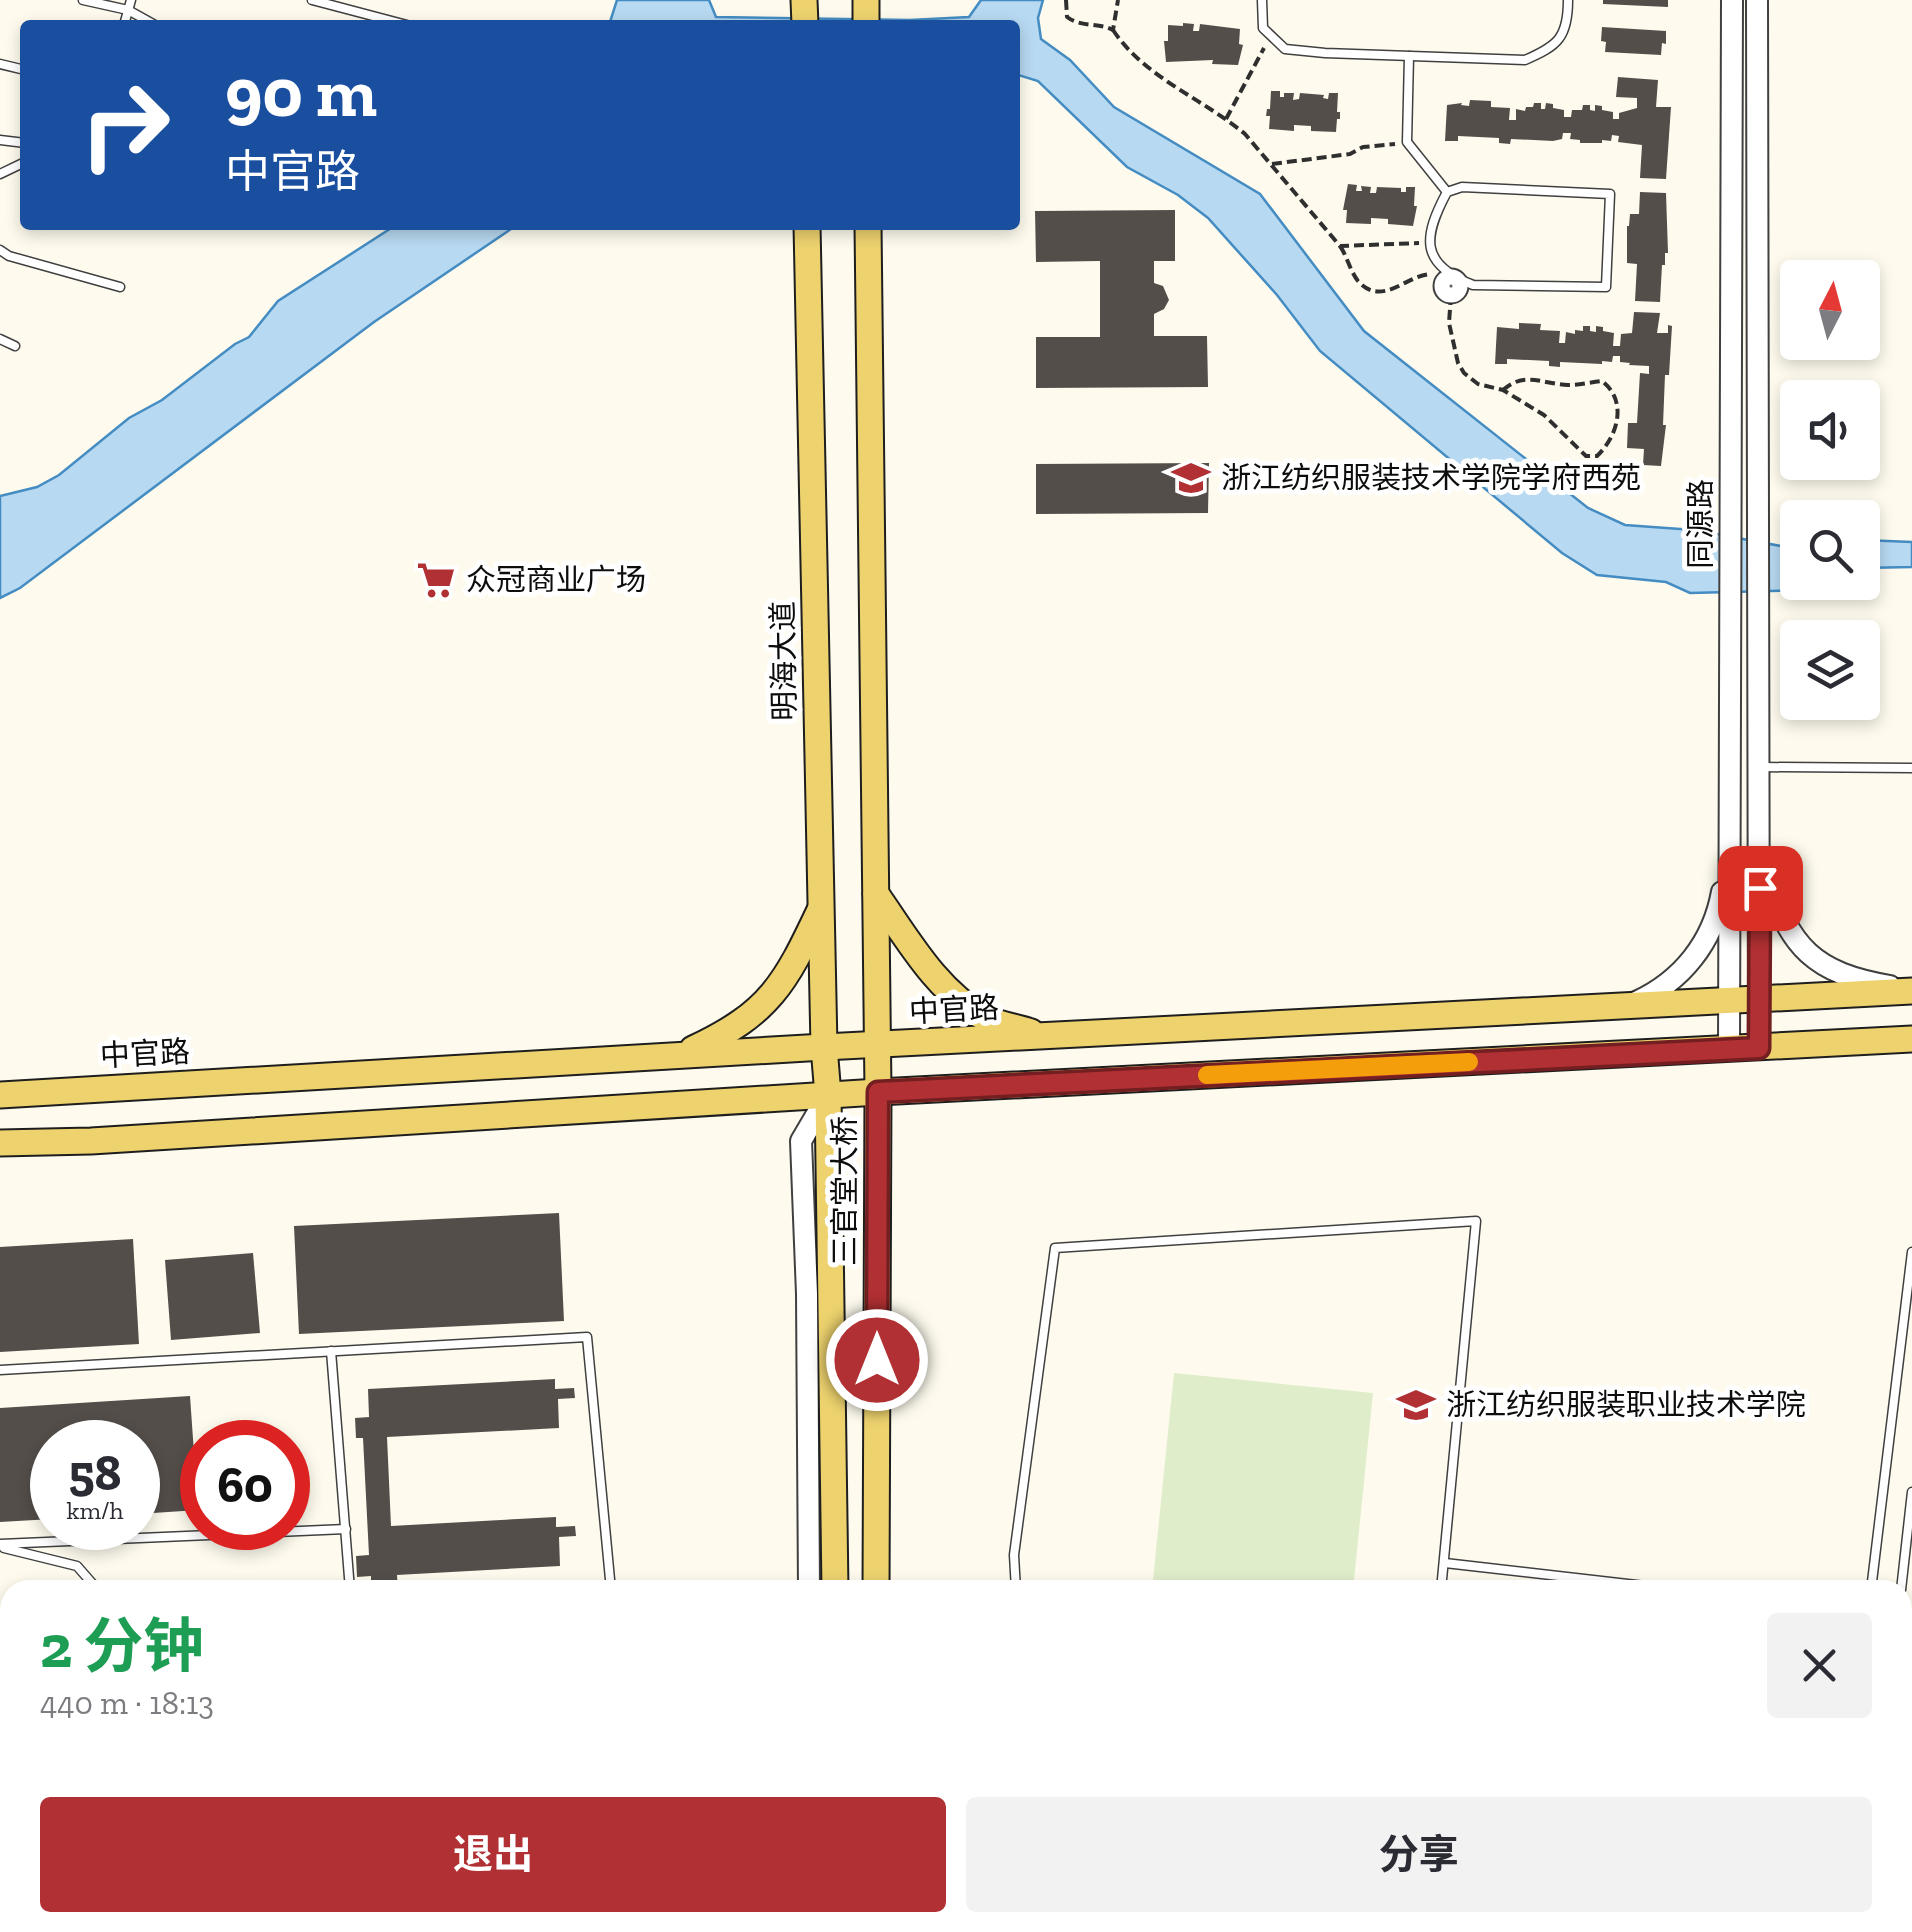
<!DOCTYPE html>
<html lang="zh">
<meta charset="utf-8">
<style>
body{margin:0;font-family:"Zilla Slab","Noto Sans SC",serif;background:#f2f2f3;color:#2b2b33;height:100vh;display:flex;flex-direction:column;font-size:38px;white-space:nowrap}
*{box-sizing:border-box;margin:0}
p{font-size:32px;color:#7c7c81}
.icon{flex:none;width:55px;height:55px;fill:none;stroke:currentColor;stroke-width:2;stroke-linecap:round;stroke-linejoin:round}
.map{position:relative;flex:1;overflow:hidden}
.drawer{position:absolute;left:0px;top:1580px;width:1912px;height:352px;display:flex;flex-direction:column;background:#fff;border-radius:30px 30px 0 0;box-shadow:0 5px 15px #0003}
.drawer>*{flex:none}
.top-card{position:absolute;left:20px;top:20px;width:1000px;height:210px;border-radius:10px;box-shadow:0 5px 15px #0003;background:#1a4fa0;color:#fff;overflow:hidden}
.needle{width:65px;rotate:6deg}
.tools{position:absolute;left:1780px;top:260px;display:grid;gap:20px}
.tools a{display:grid;place-items:center;width:100px;height:100px;border-radius:10px;background:#fff;box-shadow:0 5px 15px #0003;font-size:50px}
.speed{position:absolute;left:30px;top:1420px;display:flex;gap:20px;font-size:50px;font-weight:700;text-align:center}
.speed>*{display:grid;place-content:center;width:130px;height:130px;border-radius:50%;background:#fff;box-shadow:0 5px 15px #0003;line-height:1}
.speed small{font-size:25px;font-weight:400}
.speed .limit{border:15px solid #d22;background:#fff;color:#111}
.pin{position:absolute;display:grid;place-items:center;width:85px;height:85px;color:#fff;margin:-42px;border-radius:20px;box-shadow:0 5px 15px #0006}
.me{position:absolute;width:110px;margin:-55px;rotate:0deg;stroke-linejoin:round;filter:drop-shadow(0 0 8px #0008)}
.turn{display:flex;align-items:center;gap:35px;height:210px;padding:0 40px;font-size:45px}
.turn .icon{width:130px;height:130px;stroke-width:2.5}
.turn b{display:block;font-size:70px;line-height:85px}
.round{display:grid;place-items:center;flex:none;width:105px;height:105px;border-radius:10px;background:#f2f2f3}
.headline{display:flex;align-items:center;justify-content:space-between;height:170px;padding:0 40px}
h1{font-size:60px;font-weight:700;line-height:75px;color:#1e9e55}
.primary-button{display:flex;gap:20px;margin-top:auto;padding:20px 40px}
.primary-button a{flex:1;height:115px;border-radius:10px;background:#b13033;color:#fff;font-size:40px;font-weight:700;line-height:115px;text-align:center}
.primary-button a+a{background:#f2f2f3;color:#2b2b33}
.map>svg:first-child{display:block}
.pitch{fill:#e0edcb}
.water{fill:#b7d9f1;stroke:#448cc2;stroke-width:2.5}
.building{fill:#544e4a}
.lines{fill:none;stroke-linecap:round;stroke-linejoin:round}
.service-casing{stroke:#404040;stroke-width:11}
.minor-casing{stroke:#404040;stroke-width:19}
.tertiary-casing{stroke:#404040;stroke-width:24}
.primary-casing{stroke:#1e1e1e;stroke-width:29}
.path{stroke:#2f2f2f;stroke-width:4;stroke-dasharray:10 5;stroke-linecap:butt}
.service{stroke:#fff;stroke-width:8}
.minor{stroke:#fff;stroke-width:15}
.tertiary{stroke:#fff;stroke-width:20}
.primary{stroke:#edd26e;stroke-width:25}
.route-casing{stroke:#731f21;stroke-width:25}
.route{stroke:#b13033;stroke-width:18}
.slow{stroke:#f59e0b;stroke-width:18}
.labels{text-anchor:middle;stroke-width:10;stroke-linejoin:round;paint-order:stroke}
.poi-label{font-size:30px;fill:#0d0d0d;stroke:#fff;text-anchor:start}
.street-label{font-size:30px;fill:#0d0d0d;stroke:#fff}
</style>
<div class="map">
<svg width="1912" height="1932" viewBox="0 0 1912 1932">
<rect width="100%" height="100%" fill="#fefbee"/>
<path class="pitch" d="M 1174,1373 L 1373,1393 L 1353,1590 L 1152,1590 Z"/>
<g class="water">
<path d="M 617,0 L 709,0 L 716,17 L 910,20 L 969,17 L 981,0 L 1043,0 L 1038,18 L 1041,39 L 1070,60 L 1114,107 L 1260,194 L 1364,331 L 1588,508 L 1625,525 L 1694,530 L 1797,549 L 1798,582 L 1817,583 L 1813,590 L 1690,593 L 1666,582 L 1597,575 L 1562,553 L 1320,351 L 1277,295 L 1208,218 L 1178,195 L 1127,167 L 1038,81 L 1015,74 L 1015,25 L 609,25 Z"/>
<path d="M 396,225 L 517,225 L 374,322 L 20,588 L 0,598 L 0,496 L 37,487 L 59,475 L 129,418 L 162,400 L 235,344 L 249,337 L 278,301 Z"/>
<path d="M 1863,540 L 1912,542 L 1912,567 L 1863,568 Z"/>
<path d="M 0,1640 L 10,1649 L 10,1922 L 55,1923 L 71,1932 L 0,1932 Z"/>
</g>
<g class="building">
<path d="M 1603,0 L 1668,0 L 1668,7 L 1603,4 Z"/>
<path d="M 1183,23 L 1194,24 L 1193,31 L 1199,31 L 1200,24 L 1240,29 L 1239,44 L 1243,45 L 1238,65 L 1212,64 L 1213,60 L 1166,62 L 1164,41 L 1168,41 L 1168,25 L 1183,26 Z"/>
<path d="M 1602,27 L 1666,31 L 1666,44 L 1662,43 L 1661,55 L 1605,52 L 1606,42 L 1601,41 Z"/>
<path d="M 1618,77 L 1658,80 L 1656,107 L 1671,107 L 1666,179 L 1640,178 L 1642,145 L 1618,142 L 1619,136 L 1612,135 L 1611,141 L 1602,140 L 1602,143 L 1580,143 L 1580,140 L 1570,139 L 1571,133 L 1563,133 L 1562,139 L 1553,141 L 1511,139 L 1510,144 L 1499,143 L 1499,138 L 1458,136 L 1458,141 L 1445,141 L 1447,105 L 1462,103 L 1461,105 L 1469,106 L 1470,100 L 1491,101 L 1491,107 L 1510,108 L 1509,120 L 1516,120 L 1516,109 L 1525,111 L 1526,107 L 1533,107 L 1534,103 L 1541,103 L 1541,109 L 1545,109 L 1546,103 L 1553,104 L 1553,108 L 1564,110 L 1564,117 L 1571,117 L 1572,110 L 1582,110 L 1583,105 L 1590,105 L 1590,110 L 1595,111 L 1595,105 L 1602,106 L 1602,110 L 1613,112 L 1613,119 L 1619,119 L 1619,113 L 1637,108 L 1637,98 L 1616,97 Z"/>
<path d="M 1271,91 L 1280,91 L 1280,97 L 1284,97 L 1284,93 L 1294,93 L 1293,100 L 1299,99 L 1300,93 L 1324,95 L 1323,98 L 1328,99 L 1329,93 L 1338,93 L 1337,112 L 1340,112 L 1340,119 L 1337,119 L 1336,132 L 1311,131 L 1311,126 L 1294,125 L 1294,131 L 1269,129 L 1270,116 L 1266,116 L 1267,109 L 1270,109 Z"/>
<path d="M 1348,184 L 1357,185 L 1356,191 L 1362,191 L 1361,186 L 1371,187 L 1370,193 L 1376,193 L 1377,187 L 1401,188 L 1401,192 L 1406,192 L 1406,187 L 1415,187 L 1414,206 L 1417,206 L 1413,226 L 1388,224 L 1388,219 L 1371,218 L 1371,224 L 1346,223 L 1347,210 L 1343,210 Z"/>
<path d="M 1640,192 L 1666,193 L 1668,253 L 1665,253 L 1665,265 L 1662,265 L 1660,302 L 1635,301 L 1637,264 L 1627,263 L 1627,226 L 1629,226 L 1630,214 L 1639,214 Z"/>
<path d="M 1175,210 L 1175,261 L 1154,261 L 1154,283 L 1163,286 L 1169,300 L 1164,309 L 1154,314 L 1154,336 L 1207,336 L 1208,387 L 1036,388 L 1036,337 L 1100,337 L 1100,261 L 1036,262 L 1035,211 Z"/>
<path d="M 1634,312 L 1660,313 L 1657,333 L 1668,333 L 1668,325 L 1672,326 L 1669,375 L 1665,375 L 1663,425 L 1666,425 L 1661,466 L 1643,465 L 1644,449 L 1627,448 L 1628,423 L 1637,423 L 1640,373 L 1649,374 L 1649,366 L 1629,365 L 1630,363 L 1620,362 L 1620,356 L 1613,356 L 1612,362 L 1602,361 L 1602,364 L 1560,362 L 1560,367 L 1549,366 L 1549,361 L 1507,359 L 1507,364 L 1495,364 L 1497,327 L 1519,329 L 1519,323 L 1541,324 L 1540,330 L 1560,331 L 1559,343 L 1565,343 L 1566,332 L 1575,334 L 1575,330 L 1583,331 L 1583,326 L 1590,326 L 1590,331 L 1596,332 L 1596,326 L 1603,327 L 1603,331 L 1614,333 L 1613,346 L 1620,346 L 1621,334 L 1632,333 Z"/>
<path d="M 1209,463 L 1208,513 L 1036,514 L 1036,464 Z"/>
<path d="M 559,1213 L 564,1321 L 299,1334 L 294,1226 Z"/>
<path d="M 133,1239 L 139,1344 L 0,1352 L 0,1247 Z"/>
<path d="M 253,1253 L 260,1333 L 171,1340 L 165,1260 Z"/>
<path d="M 555,1379 L 555,1389 L 574,1388 L 575,1398 L 558,1399 L 559,1428 L 387,1437 L 391,1526 L 556,1517 L 556,1527 L 575,1526 L 576,1536 L 559,1537 L 560,1566 L 397,1575 L 398,1590 L 371,1590 L 371,1576 L 357,1577 L 356,1556 L 369,1555 L 363,1438 L 356,1438 L 355,1418 L 369,1417 L 368,1389 Z"/>
<path d="M 190,1396 L 198,1510 L 138,1514 L 138,1442 L 52,1442 L 52,1519 L 0,1522 L 0,1408 Z"/>
</g>
<g class="lines">
<g class="service-casing">
<g id="service">
<path d="M 83,0 L 128,10 L 155,25"/>
<path d="M 312,0 L 407,25"/>
<path d="M 1262,0 L 1263,28 L 1285,49 L 1325,53 L 1525,60 C 1558,46 1568,37 1568,0"/>
<path d="M 124,25 L 131,0"/>
<path d="M 1409,56 L 1407,142 L 1447,192 L 1462,187 L 1610,194 L 1606,287 L 1473,285 C 1419,264 1423,237 1447,192"/>
<path d="M 0,64 L 25,70"/>
<path d="M 0,140 L 25,143"/>
<path d="M 0,174 L 25,162"/>
<path d="M 0,250 L 9,256 L 120,287"/>
<path d="M 0,339 L 15,346"/>
<path d="M 1759,767 L 1912,768"/>
<path d="M 331,1351 L 350,1590"/>
<path d="M 0,1370 L 587,1337 L 611,1590"/>
<path d="M 0,1544 L 346,1529"/>
<path d="M 4,1548 L 77,1566 L 98,1590"/>
<path d="M 1445,1563 L 1680,1590"/>
<path d="M 1016,1590 L 1014,1555 L 1055,1248 L 1476,1221 L 1441,1590"/>
<path d="M 1871,1590 L 1912,1252"/>
<path d="M 1901,1590 L 1912,1492"/>
<path d="M 1902,1616 L 1912,1617"/>
<path d="M 367,1922 L 368,1932"/>
<path d="M 636,1922 L 637,1932"/>
<path d="M 1869,1922 L 1874,1932"/>
</g>
</g>
<g class="minor-casing">
<circle id="minor" cx="1451" cy="286" r="9"/>
</g>
<g class="tertiary-casing">
<g id="tertiary">
<path d="M 1757,0 L 1759,1048"/>
<path d="M 1767,874 C 1789,948 1814,973 1890,986"/>
<path d="M 1636,1002 C 1682,981 1713,942 1722,892"/>
<path d="M 1729,1049 L 1732,0"/>
<path d="M 809,1590 L 807,1294 L 801,1141 L 828,1095"/>
<path d="M 809,1932 L 809,1922"/>
</g>
</g>
<g class="primary-casing">
<g id="primary">
<path d="M 804,0 L 805,25"/>
<path d="M 866,0 L 866,25"/>
<path d="M 807,225 L 824,1047 L 828,1095 L 835,1590"/>
<path d="M 868,225 L 878,1092 L 876,1590"/>
<path d="M 876,894 C 907,938 936,991 985,1018 C 999,1025 1017,1027 1031,1032"/>
<path d="M 693,1049 C 770,1013 785,984 820,910"/>
<path d="M 0,1095 L 824,1047 L 1912,991"/>
<path d="M 0,1143 L 91,1141 L 878,1092 L 1912,1039"/>
<path d="M 845,1922 L 846,1932"/>
<path d="M 880,1922 L 880,1932"/>
</g>
</g>
<g class="path">
<path d="M 1066,0 L 1067,17 C 1082,28 1098,22 1113,30 L 1118,0"/>
<path d="M 1113,30 C 1145,78 1202,98 1245,134 L 1340,246 L 1419,243"/>
<path d="M 1226,119 L 1264,48"/>
<path d="M 1272,164 L 1350,154 L 1363,147 L 1395,144"/>
<path d="M 1340,246 C 1347,256 1350,271 1358,281 C 1382,308 1406,275 1431,274"/>
<path d="M 1451,295 L 1449,323 L 1458,363 L 1464,373 L 1478,384 L 1503,390 L 1544,415 L 1586,456 L 1597,456 C 1618,436 1628,401 1602,381 C 1591,382 1580,385 1568,385 C 1543,384 1524,371 1503,390"/>
</g>
<use href="#service" class="service"/>
<use href="#minor" class="minor"/>
<use href="#tertiary" class="tertiary"/>
<use href="#primary" class="primary"/>
</g>
<g class="lines">
<g class="route-casing">
<path id="route" d="M 877,1360 L 878,1092 L 1759,1048 L 1760,888"/>
</g>
<use href="#route" class="route"/>
<path class="slow" d="M 1207,1075 L 1469,1062"/>
</g>
<defs>
<g id="university-bare" transform="scale(3)"><path d="M0-5L7-2L0 1L-7-2ZM-4 1L0 2.5L4 1V4Q0 6-4 4Z" fill="#b13033" stroke="#fff" stroke-width="2.5" paint-order="stroke"/></g>
<g id="supermarket-bare" transform="scale(3)"><path d="M-6-5.5h2.5l.6 2H6L4.5 2H-2.5L-4.4-4H-6ZM-1.5 3.2a1.3 1.3 0 1 0 .1 0ZM3 3.2a1.3 1.3 0 1 0 .1 0Z" fill="#b13033" stroke="#fff" stroke-width="2.5" paint-order="stroke"/></g>
</defs>
<g fill-rule="evenodd">
<use href="#university-bare" x="1191" y="478"/>
<use href="#supermarket-bare" x="436" y="580"/>
<use href="#university-bare" x="1416" y="1405"/>
</g>
<g class="labels">
<g class="poi-label">
<text x="1221" y="488">浙江纺织服装技术学院学府西苑</text>
<text x="466" y="590">众冠商业广场</text>
<text x="1446" y="1415">浙江纺织服装职业技术学院</text>
</g>
<g class="street-label">
<text transform="translate(1701 524) rotate(-90)" y="10">同源路</text>
<text transform="translate(784 661) rotate(-91)" y="10">明海大道</text>
<text transform="translate(954 1010) rotate(-3)" y="10">中官路</text>
<text transform="translate(145 1054) rotate(-3)" y="10">中官路</text>
<text transform="translate(845 1191) rotate(-90)" y="10">三官堂大桥</text>
</g>
</g>
</svg>
<div class="tools">
<a><svg class="needle" viewBox="-14 -14 28 28"><path d="M0-13l5 13h-10z" fill="#e53935"/><path d="M0 13l5-13h-10z" fill="#7c7c81"/></svg></a>
<a><svg class="icon" aria-label="sound" viewBox="0 0 24 24"><path d="M4 9h4l5-4v14l-5-4H4zM17 9q2 3 0 6"/></svg></a>
<a><svg class="icon" aria-label="search" viewBox="0 0 24 24"><circle cx="10" cy="10" r="6"/><path d="M15 15l6 6"/></svg></a>
<a><svg class="icon" aria-label="layers" viewBox="0 0 24 24"><path d="M12 4l9 5-9 5-9-5zM3 14l9 5 9-5"/></svg></a>
</div>
<div class="speed"><div>58<small>km/h</small></div><div class="limit">60</div></div>
<div class="pin" style="left:1760px;top:888px;background:#d93025"><svg class="icon" aria-label="arrive" viewBox="0 0 24 24"><path d="M6 21V4h12l-3 4 3 4H6"/></svg></div>
<svg class="me" style="left:877px;top:1360px" viewBox="-20 -20 40 40"><circle r="17" fill="#b13033" stroke="#fff" stroke-width="3"/><path d="M0-11L8 9 0 5-8 9z" fill="#fff"/></svg>
<div class="top-card">
<div class="turn"><svg class="icon" aria-label="right" viewBox="0 0 24 24"><path d="M7 20v-9h11M14 6l5 5-5 5"/></svg><div><b>90 m</b>中官路</div></div>
</div>
<section class="drawer">
<div class="headline"><div><h1>2 分钟</h1><p>440 m · 18:13</p></div><a class="round"><svg class="icon" aria-label="close" viewBox="0 0 24 24"><path d="M6 6l12 12M18 6L6 18"/></svg></a></div>
<div class="primary-button"><a>退出</a><a>分享</a></div>
</section>
</div>
